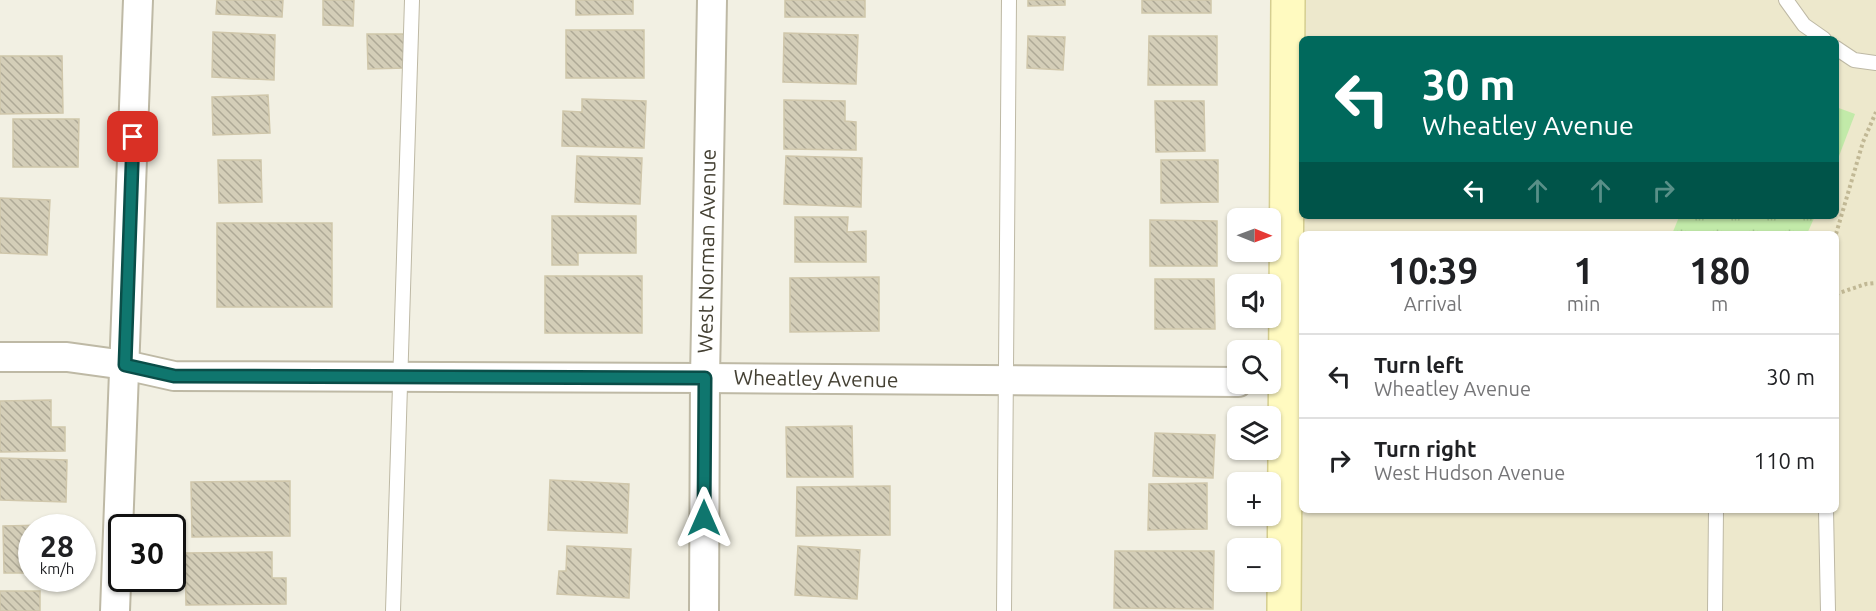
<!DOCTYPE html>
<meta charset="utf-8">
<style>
body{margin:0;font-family:Ubuntu,sans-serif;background:#f6f6f6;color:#202124;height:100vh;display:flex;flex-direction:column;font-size:22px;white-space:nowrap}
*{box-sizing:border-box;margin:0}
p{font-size:20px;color:#757577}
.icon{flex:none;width:33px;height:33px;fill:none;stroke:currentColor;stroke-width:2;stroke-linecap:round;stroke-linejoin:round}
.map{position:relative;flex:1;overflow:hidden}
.details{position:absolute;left:1299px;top:231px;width:540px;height:282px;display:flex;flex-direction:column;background:#fff;border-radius:9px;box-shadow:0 2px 4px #0004}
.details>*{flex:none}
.guide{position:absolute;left:1299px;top:36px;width:540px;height:183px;border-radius:9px;box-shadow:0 2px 4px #0004;background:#00695c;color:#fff;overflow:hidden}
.needle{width:39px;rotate:91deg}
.controls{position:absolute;left:1227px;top:208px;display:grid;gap:12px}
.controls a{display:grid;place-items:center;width:54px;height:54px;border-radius:9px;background:#fff;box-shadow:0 2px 4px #0004;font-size:30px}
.speed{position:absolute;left:18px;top:514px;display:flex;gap:12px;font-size:30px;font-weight:700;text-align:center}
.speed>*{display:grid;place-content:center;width:78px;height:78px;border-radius:50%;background:#fff;box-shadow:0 2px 4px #0004;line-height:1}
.speed small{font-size:15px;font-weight:400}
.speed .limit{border:3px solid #111;border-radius:9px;background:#fff;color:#111}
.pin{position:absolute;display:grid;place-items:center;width:51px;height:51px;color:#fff;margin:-26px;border-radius:12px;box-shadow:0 3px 9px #0006}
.me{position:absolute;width:66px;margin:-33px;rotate:0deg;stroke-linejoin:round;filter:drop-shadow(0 0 4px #0008)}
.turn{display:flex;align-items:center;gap:21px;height:126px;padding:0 24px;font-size:27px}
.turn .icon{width:78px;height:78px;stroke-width:2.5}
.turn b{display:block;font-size:42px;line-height:51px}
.lanes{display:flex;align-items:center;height:57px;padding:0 24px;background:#0003;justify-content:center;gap:30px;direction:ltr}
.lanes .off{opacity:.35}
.eta{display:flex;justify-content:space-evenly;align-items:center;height:102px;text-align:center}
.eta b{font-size:36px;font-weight:700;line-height:42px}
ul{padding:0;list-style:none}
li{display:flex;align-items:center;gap:18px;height:84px;padding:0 24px;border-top:2px solid #e0e0e0}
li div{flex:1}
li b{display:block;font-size:22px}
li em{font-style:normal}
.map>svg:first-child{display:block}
.education{fill:#ede8cc;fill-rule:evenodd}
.park{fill:url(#park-tufts)}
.garden{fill:#c2eaa9}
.building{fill:url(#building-back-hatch);stroke:#d0c7ab;stroke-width:1.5}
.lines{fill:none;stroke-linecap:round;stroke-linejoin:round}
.lane-casing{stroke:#beb9a5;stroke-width:16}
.street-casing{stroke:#beb9a5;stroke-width:32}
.secondary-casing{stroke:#d5ce90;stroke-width:36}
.path{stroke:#c1b895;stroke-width:4;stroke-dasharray:3 3;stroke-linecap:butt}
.lane{stroke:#fff;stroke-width:14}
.street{stroke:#fff;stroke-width:28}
.secondary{stroke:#fffac0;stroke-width:33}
.route-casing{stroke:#0a4d48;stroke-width:15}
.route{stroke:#0f766e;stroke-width:10}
.labels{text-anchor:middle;stroke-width:6;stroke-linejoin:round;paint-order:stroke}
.street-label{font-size:21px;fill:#444033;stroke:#fff}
</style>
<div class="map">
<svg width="1876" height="611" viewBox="0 0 1876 611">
<defs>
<pattern id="park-tufts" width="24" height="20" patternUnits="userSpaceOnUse" patternTransform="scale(1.5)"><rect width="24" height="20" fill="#c2eaa9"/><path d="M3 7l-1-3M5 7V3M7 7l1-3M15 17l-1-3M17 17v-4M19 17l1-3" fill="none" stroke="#a8ca92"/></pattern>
<pattern id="building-back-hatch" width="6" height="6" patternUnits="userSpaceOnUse" patternTransform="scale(1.5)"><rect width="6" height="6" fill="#d4ceb8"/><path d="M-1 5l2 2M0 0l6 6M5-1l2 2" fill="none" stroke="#aea996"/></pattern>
</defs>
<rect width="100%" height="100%" fill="#f2f0e3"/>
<path class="education" d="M 1288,0 L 1876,0 L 1876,611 L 1284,611 ZM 1302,39 L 1836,39 L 1836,216 L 1302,216 ZM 1302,234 L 1836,234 L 1836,510 L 1302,510 Z"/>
<path class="park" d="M 1683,216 L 1815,216 L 1807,234 L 1672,234 L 1679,217 Z"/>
<path class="garden" d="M 1836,107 L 1855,114 L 1836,164 Z"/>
<g class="building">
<path d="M 217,0 L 283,0 L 282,17 L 216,14 Z"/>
<path d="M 323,0 L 354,0 L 353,26 L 323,25 Z"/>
<path d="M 576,0 L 633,0 L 633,14 L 576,15 Z"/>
<rect x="785" y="0" width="80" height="17"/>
<path d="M 1028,0 L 1065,0 L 1065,5 L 1028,6 Z"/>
<rect x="1142" y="0" width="69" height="13"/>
<rect x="566" y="30" width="78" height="48"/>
<path d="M 213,32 L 275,35 L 274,80 L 212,77 Z"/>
<path d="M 784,33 L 858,35 L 856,84 L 783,82 Z"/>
<path d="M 367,34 L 405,34 L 405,68 L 368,69 Z"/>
<path d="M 1028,36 L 1065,37 L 1063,70 L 1027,68 Z"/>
<path d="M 1149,36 L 1217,36 L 1217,85 L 1148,85 Z"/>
<path d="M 0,56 L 62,56 L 63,113 L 0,114 Z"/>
<path d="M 268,95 L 270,133 L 213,135 L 212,97 Z"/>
<path d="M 582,99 L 646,101 L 644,148 L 562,146 L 563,111 L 582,112 Z"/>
<path d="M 784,100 L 845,101 L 845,121 L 856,122 L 856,150 L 784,149 Z"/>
<path d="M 1155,101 L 1204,101 L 1205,151 L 1156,152 Z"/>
<path d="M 13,119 L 79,119 L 78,167 L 13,167 Z"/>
<path d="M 577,156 L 642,158 L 640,204 L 575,202 Z"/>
<path d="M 786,156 L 862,158 L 861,207 L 784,204 Z"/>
<path d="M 218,160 L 261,160 L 262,202 L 219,203 Z"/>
<path d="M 1161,160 L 1218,160 L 1218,202 L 1161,203 Z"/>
<path d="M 0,198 L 50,200 L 47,255 L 0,253 Z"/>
<path d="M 552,216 L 636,216 L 636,253 L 578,253 L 578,265 L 552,265 Z"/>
<path d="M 795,217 L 848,217 L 847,232 L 866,231 L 866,262 L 795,262 Z"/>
<path d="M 1150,220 L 1217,221 L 1217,266 L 1150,266 Z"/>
<rect x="217" y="223" width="115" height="84"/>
<rect x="545" y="276" width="97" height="57"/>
<path d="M 879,277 L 879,331 L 790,332 L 790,278 Z"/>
<path d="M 1155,279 L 1214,279 L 1215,329 L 1155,329 Z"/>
<path d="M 51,400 L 51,427 L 65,427 L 65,451 L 0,452 L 0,401 Z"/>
<path d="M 852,426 L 853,477 L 787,477 L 786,427 Z"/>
<path d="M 1155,433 L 1215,435 L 1213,478 L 1153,476 Z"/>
<path d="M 0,458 L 67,460 L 66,502 L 0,500 Z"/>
<path d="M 550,480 L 629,484 L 627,533 L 548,530 Z"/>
<path d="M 290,481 L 290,536 L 192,537 L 191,482 Z"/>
<path d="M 1207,483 L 1207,529 L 1148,530 L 1149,484 Z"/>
<path d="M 890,486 L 890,535 L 796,536 L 797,487 Z"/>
<path d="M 47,525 L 47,528 L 32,528 L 32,573 L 4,573 L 3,526 Z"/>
<path d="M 567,546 L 631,549 L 629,598 L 557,594 L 559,571 L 566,571 Z"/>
<path d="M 798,546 L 860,550 L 857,599 L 795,595 Z"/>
<path d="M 1115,551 L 1214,551 L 1213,609 L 1114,608 Z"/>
<path d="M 272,552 L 272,578 L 286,578 L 286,604 L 186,605 L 185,553 Z"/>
<rect x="0" y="591" width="40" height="20"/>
</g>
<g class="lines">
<g class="lane-casing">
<g id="lane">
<path d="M 1786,0 L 1804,25 L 1824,39"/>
<path d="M 1836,48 L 1854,60 L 1876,63"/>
<path d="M 1826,510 L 1828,611"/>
<path d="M 393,611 L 412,0"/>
<path d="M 1004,611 L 1009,0"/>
<path d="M 1715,611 L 1716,510"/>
</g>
</g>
<g class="street-casing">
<g id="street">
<path d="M 0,357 L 67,357 L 125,365 L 174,376 L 705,378 L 1238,382"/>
<path d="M 115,611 L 138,0"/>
<path d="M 704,611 L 705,378 L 712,0"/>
</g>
</g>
<g class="secondary-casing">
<path id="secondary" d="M 1284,611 L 1288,0"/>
</g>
<g class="path">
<path d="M 1836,234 L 1863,142 L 1876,112"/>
<path d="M 1836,294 L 1866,284 L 1876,283"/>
</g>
<use href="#lane" class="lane"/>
<use href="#street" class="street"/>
<use href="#secondary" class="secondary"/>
</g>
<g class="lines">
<g class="route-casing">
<path id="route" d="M 133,137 L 125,365 L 174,376 L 705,378 L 704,518"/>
</g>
<use href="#route" class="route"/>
</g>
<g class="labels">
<g class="street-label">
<text transform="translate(707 251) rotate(-89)" y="7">West Norman Avenue</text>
<text transform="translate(816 379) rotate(1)" y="7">Wheatley Avenue</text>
</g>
</g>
</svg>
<div class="controls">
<a><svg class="needle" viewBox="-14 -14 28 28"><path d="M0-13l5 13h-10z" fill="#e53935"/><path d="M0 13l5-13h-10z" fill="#757577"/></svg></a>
<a><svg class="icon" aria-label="sound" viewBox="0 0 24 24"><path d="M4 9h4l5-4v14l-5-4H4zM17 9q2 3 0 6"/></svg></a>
<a><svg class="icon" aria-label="search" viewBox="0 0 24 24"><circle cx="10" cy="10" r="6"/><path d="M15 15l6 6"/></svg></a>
<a><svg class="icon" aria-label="layers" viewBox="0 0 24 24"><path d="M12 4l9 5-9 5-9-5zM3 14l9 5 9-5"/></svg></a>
<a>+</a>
<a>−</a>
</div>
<div class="speed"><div>28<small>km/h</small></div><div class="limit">30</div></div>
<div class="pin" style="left:133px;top:137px;background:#d93025"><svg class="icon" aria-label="arrive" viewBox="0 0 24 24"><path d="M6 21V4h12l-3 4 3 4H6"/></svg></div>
<svg class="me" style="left:704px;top:518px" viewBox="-20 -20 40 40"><path d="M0-17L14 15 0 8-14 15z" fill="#0f766e" stroke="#fff" stroke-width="4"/></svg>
<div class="guide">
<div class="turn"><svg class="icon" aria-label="left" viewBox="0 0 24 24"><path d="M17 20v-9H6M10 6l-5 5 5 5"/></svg><div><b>30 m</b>Wheatley Avenue</div></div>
<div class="lanes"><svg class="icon" aria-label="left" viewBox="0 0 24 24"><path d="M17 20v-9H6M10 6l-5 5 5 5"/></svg><svg class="icon off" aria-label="ahead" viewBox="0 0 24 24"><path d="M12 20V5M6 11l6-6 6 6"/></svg><svg class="icon off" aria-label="ahead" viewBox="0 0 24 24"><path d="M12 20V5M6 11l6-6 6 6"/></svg><svg class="icon off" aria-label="right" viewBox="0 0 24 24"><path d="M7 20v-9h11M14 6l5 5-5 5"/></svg></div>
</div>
<section class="details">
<div class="eta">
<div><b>10:39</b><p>Arrival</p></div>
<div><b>1</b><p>min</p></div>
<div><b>180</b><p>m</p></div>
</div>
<ul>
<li><svg class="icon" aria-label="left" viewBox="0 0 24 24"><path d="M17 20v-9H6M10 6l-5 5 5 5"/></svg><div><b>Turn left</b><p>Wheatley Avenue</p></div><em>30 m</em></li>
<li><svg class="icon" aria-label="right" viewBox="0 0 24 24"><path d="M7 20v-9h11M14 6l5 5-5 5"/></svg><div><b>Turn right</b><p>West Hudson Avenue</p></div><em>110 m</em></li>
</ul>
</section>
</div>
